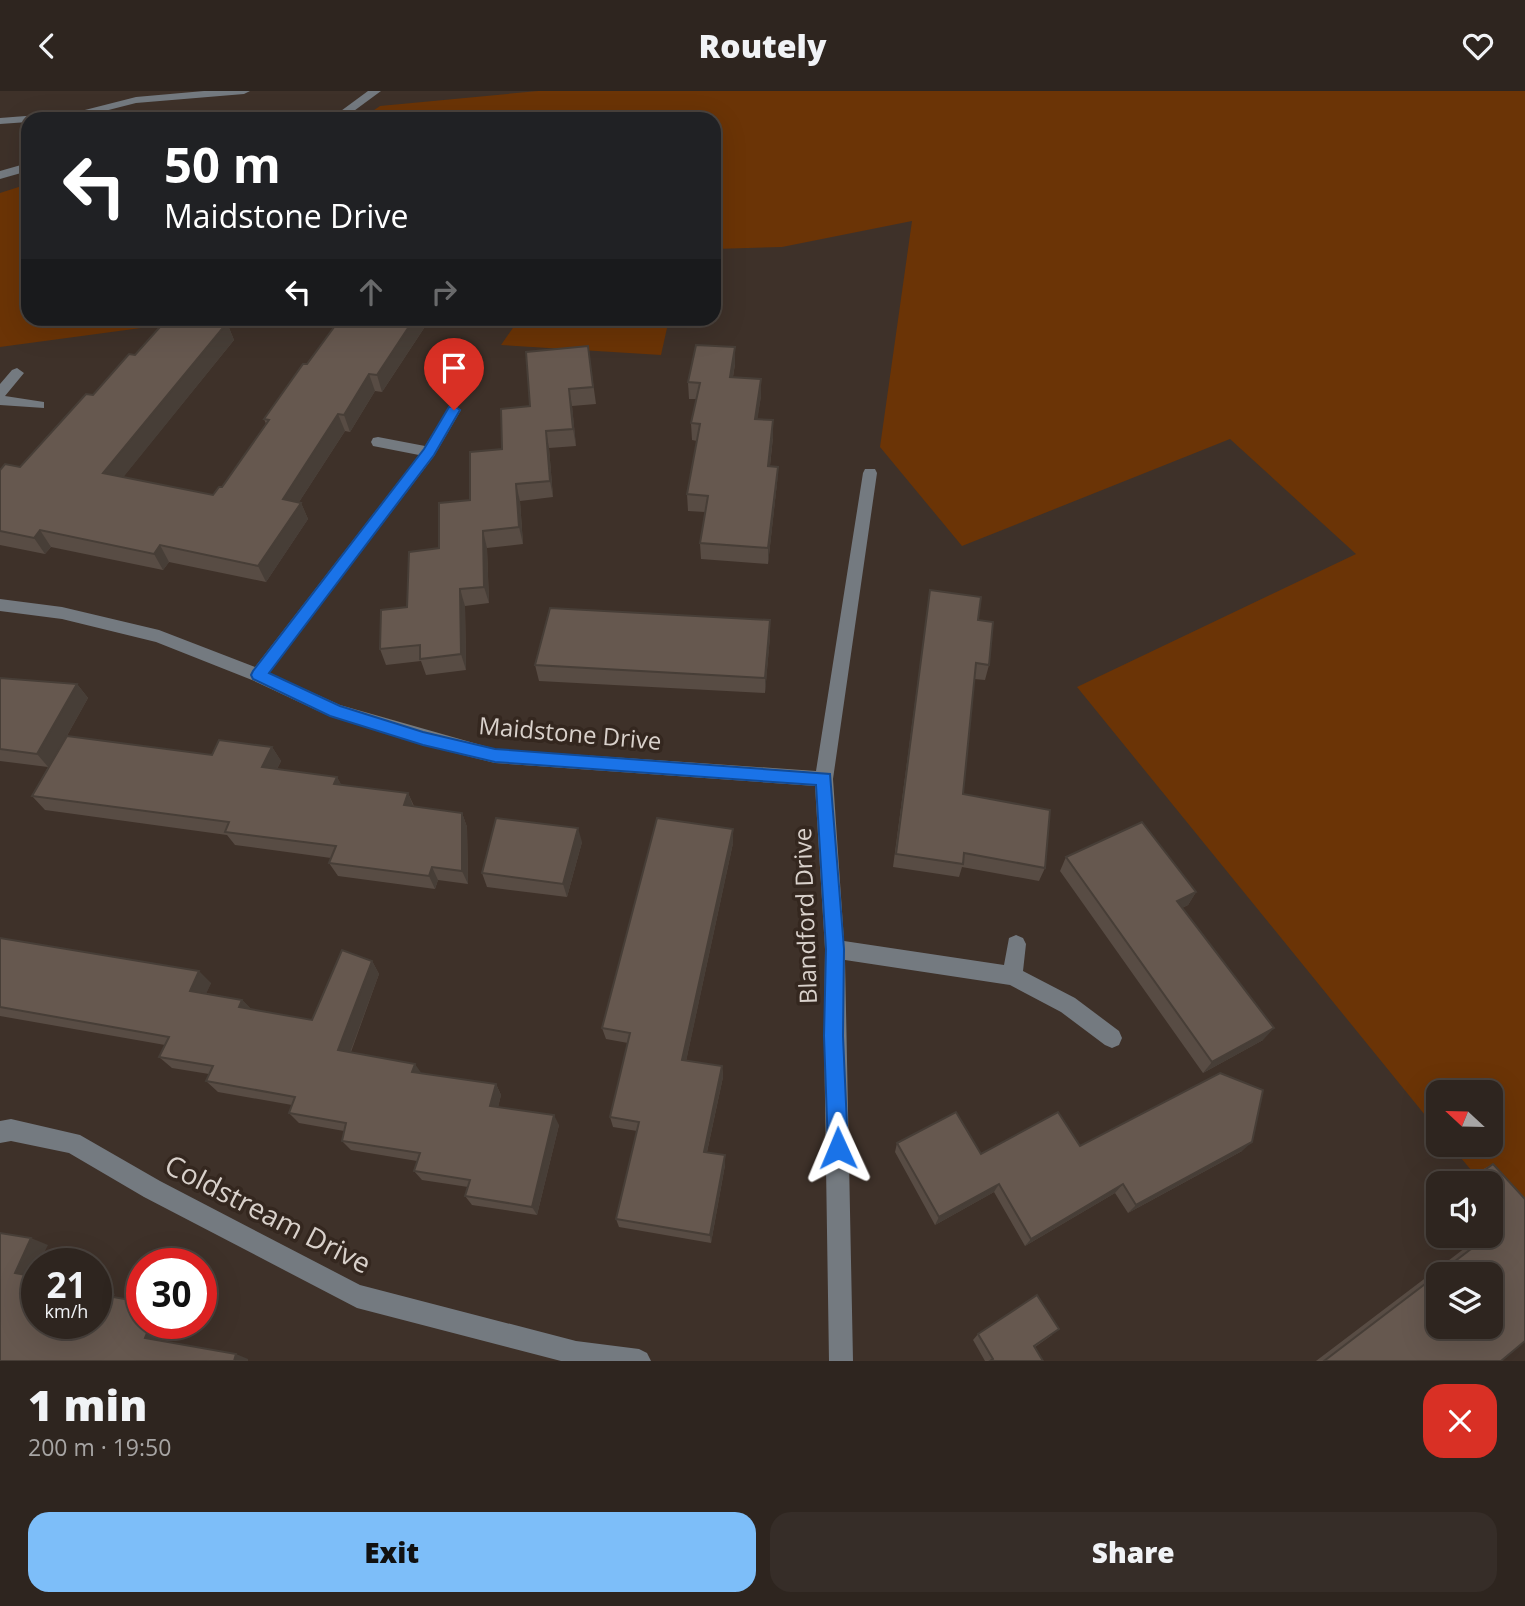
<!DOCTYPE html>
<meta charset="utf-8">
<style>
body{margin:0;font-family:"Open Sans",sans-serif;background:#362d28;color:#f1f3f6;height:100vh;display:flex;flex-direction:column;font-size:26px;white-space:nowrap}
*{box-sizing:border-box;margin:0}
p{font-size:23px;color:#a7a5a4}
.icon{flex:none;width:38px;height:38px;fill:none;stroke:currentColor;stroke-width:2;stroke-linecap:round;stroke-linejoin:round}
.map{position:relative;height:1270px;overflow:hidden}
.drawer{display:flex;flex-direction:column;background:#2e251f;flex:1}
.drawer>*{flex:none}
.guide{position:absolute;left:21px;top:21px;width:700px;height:214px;border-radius:21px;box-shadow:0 7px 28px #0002,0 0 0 2px #49423d;background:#202124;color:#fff;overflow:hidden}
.needle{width:46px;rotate:292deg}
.tools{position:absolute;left:1426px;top:989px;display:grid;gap:14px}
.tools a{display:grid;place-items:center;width:77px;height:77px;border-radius:14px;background:#2e251f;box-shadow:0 7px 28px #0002,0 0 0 2px #49423d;font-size:35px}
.speed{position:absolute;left:21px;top:1157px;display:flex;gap:14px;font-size:35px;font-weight:700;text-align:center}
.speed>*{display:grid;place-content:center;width:91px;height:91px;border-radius:50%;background:#2e251f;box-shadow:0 7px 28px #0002,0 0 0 2px #49423d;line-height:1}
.speed small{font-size:18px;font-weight:400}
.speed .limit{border:10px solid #d22;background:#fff;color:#111}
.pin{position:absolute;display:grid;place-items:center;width:60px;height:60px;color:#fff;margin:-72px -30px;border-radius:50% 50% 50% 0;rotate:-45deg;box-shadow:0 0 7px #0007}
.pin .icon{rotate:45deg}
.me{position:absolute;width:77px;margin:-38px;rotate:359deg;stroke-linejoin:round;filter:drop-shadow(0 0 5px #0008)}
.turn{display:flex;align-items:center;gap:24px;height:147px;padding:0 28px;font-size:32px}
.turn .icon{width:91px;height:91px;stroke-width:2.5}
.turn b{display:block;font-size:49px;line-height:60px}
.lanes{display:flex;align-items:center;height:66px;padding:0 28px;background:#0003;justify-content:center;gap:35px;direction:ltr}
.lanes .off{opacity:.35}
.round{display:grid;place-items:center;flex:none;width:74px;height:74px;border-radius:21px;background:#362d28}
.overview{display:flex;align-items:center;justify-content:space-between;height:119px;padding:0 28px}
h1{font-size:42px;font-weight:800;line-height:52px}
.cta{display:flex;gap:14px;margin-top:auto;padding:14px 28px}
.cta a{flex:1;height:80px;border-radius:21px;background:#7dbef9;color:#111;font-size:28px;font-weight:800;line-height:80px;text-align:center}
.cta a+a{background:#362d28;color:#f1f3f6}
header{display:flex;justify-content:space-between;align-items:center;height:91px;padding:0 28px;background:#2e251f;font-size:32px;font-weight:800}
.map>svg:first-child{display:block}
.green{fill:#6b3406}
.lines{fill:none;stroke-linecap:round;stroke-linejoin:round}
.minor{fill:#747a80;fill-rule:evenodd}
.wall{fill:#584c44}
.shaded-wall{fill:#473e37}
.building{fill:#66584f;stroke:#473e37;stroke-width:2;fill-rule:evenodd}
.route{fill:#1a73e8;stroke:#114b97;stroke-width:2}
.labels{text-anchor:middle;stroke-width:7;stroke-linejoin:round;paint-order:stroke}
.street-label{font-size:24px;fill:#d9d1cb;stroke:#34271f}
.near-street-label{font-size:28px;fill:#d9d1cb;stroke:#34271f}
</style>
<header><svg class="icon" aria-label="back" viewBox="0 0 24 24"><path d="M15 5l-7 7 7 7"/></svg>Routely<svg class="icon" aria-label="heart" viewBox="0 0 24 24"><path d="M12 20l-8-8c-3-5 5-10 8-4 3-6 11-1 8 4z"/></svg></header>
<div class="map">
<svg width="1525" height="1270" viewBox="0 0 1525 1270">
<rect width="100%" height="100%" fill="#3e3129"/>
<g class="green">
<path d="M 538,0 L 1525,0 L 1525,1141 L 1491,1092 L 1482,1092 L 1450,1054 L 1491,1054 L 1491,1001 L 1438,1001 L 1438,1040 L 1077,596 L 1356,463 L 1230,348 L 962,455 L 880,356 L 912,130 L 782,156 L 714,158 L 714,28 L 361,28 L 380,15 Z"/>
<path d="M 28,93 L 28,228 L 208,228 L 0,256 L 0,102 Z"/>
<path d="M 519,228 L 669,228 L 661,264 L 501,254 Z"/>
</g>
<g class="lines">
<g class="minor">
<path d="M 204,0 L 250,0 L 244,3 L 136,12 L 77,27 L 28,28 L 28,31 L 0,33 L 0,27 L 77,21 L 136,6 Z"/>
<path d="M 368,0 L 381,0 L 343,28 L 330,28 Z"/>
<path d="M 28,72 L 28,80 L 0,88 L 0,80 Z"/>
<path d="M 17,277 L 24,282 L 5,305 L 44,311 L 44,317 L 0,314 L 0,293 L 12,279 Z"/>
<path d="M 454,314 L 461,319 L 434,365 L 269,582 L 340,614 L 495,658 L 816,680 L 863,382 L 865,378 L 875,378 L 877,382 L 833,688 L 844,850 L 1004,874 L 1009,847 L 1016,844 L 1023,847 L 1026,853 L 1023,880 L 1075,907 L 1119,940 L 1122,947 L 1119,954 L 1112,957 L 1105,954 L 1061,921 L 1010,894 L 845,869 L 853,1270 L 829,1270 L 824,945 L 825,858 L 815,695 L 495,672 L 423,654 L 329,625 L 252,589 L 156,551 L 62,528 L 0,520 L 0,508 L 62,516 L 159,539 L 255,576 L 419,364 L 373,355 L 371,351 L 373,347 L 378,346 L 425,355 L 449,316 Z"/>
<path d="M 11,1028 L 80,1044 L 160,1090 L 360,1194 L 576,1250 L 639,1258 L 647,1262 L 651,1270 L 561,1270 L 357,1217 L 144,1106 L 69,1062 L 11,1050 L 0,1052 L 0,1030 Z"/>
</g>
</g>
<g class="wall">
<path d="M 430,228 L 382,301 L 375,300 L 350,341 L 345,340 L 299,411 L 301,412 L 308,428 L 266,491 L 169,471 L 163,479 L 51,456 L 45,463 L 0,454 L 0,379 L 20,376 L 135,264 L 227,232 L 234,249 L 123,386 L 213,404 L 222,396 L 266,333 L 264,328 L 307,273 Z"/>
<path d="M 588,255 L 596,313 L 572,315 L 576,355 L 549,357 L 553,406 L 520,410 L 523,453 L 487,457 L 489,512 L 465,515 L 466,579 L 426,584 L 421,570 L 386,574 L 380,558 L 407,516 L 439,457 L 530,315 Z"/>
<path d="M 735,256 L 735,273 L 733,286 L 761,288 L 761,305 L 757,328 L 773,329 L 773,346 L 770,375 L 778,376 L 777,392 L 768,473 L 701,468 L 700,452 L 705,421 L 688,420 L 687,403 L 697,350 L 692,349 L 691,332 L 696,308 L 689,308 L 688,291 Z"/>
<path d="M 930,499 L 978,529 L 989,574 L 985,589 L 974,588 L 963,703 L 1045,777 L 1039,790 L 962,776 L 959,786 L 893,776 Z"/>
<path d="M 770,545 L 765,602 L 539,590 L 535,574 Z"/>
<path d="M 0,587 L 77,593 L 88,607 L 59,659 L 212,664 L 272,656 L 281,670 L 277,678 L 337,686 L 341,694 L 408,702 L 414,715 L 462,722 L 467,736 L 468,793 L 438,789 L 435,798 L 338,785 L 329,772 L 331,767 L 235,754 L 227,744 L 45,719 L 32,705 L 48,676 L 0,670 Z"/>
<path d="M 582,751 L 567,806 L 487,796 L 482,782 Z"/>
<path d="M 733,752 L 686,970 L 722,975 L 723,986 L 707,1061 L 725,1074 L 711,1152 L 619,1136 L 616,1128 L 637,1040 L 613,1036 L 610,1026 L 628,952 L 606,948 L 602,937 Z"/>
<path d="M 1066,766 L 1196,801 L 1188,814 L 1182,817 L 1263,949 L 1203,982 L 1060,780 Z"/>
<path d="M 0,847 L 211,892 L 206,902 L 242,909 L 251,918 L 312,929 L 372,870 L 379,883 L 351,961 L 422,983 L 496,993 L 501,1004 L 498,1016 L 559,1034 L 537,1124 L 472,1114 L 465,1105 L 468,1096 L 422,1089 L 414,1080 L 417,1070 L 351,1059 L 342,1050 L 344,1040 L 299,1032 L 289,1022 L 292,1014 L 218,1001 L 206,990 L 209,983 L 172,977 L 159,966 L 165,954 L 0,925 Z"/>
<path d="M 897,1052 L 981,1063 L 1080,1055 L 1242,1060 L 1128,1122 L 1115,1102 L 1025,1155 L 994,1101 L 935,1134 L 895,1061 Z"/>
<path d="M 1493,1073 L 1501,1270 L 1316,1270 L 1465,1157 L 1454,1144 L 1491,1144 L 1491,1092 L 1463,1092 L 1474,1083 Z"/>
<path d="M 1438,1110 L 1438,1126 L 1430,1116 Z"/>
<path d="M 978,1243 L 1052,1244 L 1035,1256 L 1043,1270 L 985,1270 L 973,1249 Z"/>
</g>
<g class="shaded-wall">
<path d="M 414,228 L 430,228 L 382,301 L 377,284 Z"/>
<path d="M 227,232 L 234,249 L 113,399 L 103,382 Z"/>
<path d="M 735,256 L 735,273 L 730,303 L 730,286 Z"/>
<path d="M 369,283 L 375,300 L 350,341 L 344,324 Z"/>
<path d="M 761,288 L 761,305 L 755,345 L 755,328 Z"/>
<path d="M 569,298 L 572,315 L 576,355 L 573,338 Z"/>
<path d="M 338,323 L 345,340 L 290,425 L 283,408 Z"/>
<path d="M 773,329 L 773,346 L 768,392 L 768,375 Z"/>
<path d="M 546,340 L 549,357 L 553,406 L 550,390 Z"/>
<path d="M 778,376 L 777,392 L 768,473 L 768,457 Z"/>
<path d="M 516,393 L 520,410 L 523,453 L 519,436 Z"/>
<path d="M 301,412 L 308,428 L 266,491 L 258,475 Z"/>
<path d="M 40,439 L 51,456 L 45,463 L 34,447 Z"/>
<path d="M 483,440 L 487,457 L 489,512 L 484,496 Z"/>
<path d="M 160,454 L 169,471 L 163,479 L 154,463 Z"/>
<path d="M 460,498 L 465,515 L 466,579 L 461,563 Z"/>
<path d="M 770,529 L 770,545 L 765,602 L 765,587 Z"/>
<path d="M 77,593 L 88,607 L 49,677 L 37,663 Z"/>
<path d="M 272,656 L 281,670 L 271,690 L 262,676 Z"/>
<path d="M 337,686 L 345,700 L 334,693 Z"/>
<path d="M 408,702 L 414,717 L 404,714 Z"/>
<path d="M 462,722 L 467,736 L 468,793 L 462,780 Z"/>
<path d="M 578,737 L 582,751 L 567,806 L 563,793 Z"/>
<path d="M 733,738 L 733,752 L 684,980 L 682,969 Z"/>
<path d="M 432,776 L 438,789 L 435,798 L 429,785 Z"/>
<path d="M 1196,801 L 1188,814 L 1169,823 L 1177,810 Z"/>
<path d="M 372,870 L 379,883 L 347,970 L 338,959 Z"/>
<path d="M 199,880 L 211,892 L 202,912 L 190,900 Z"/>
<path d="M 242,909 L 253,920 L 239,916 Z"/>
<path d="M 1274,937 L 1263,949 L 1203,982 L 1212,971 Z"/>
<path d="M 415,973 L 422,983 L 412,981 Z"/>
<path d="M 722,975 L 723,986 L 705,1070 L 704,1061 Z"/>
<path d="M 496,993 L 501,1004 L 496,1025 L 490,1015 Z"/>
<path d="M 554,1024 L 559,1034 L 537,1124 L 532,1116 Z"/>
<path d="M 1252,1051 L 1242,1060 L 1128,1122 L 1136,1114 Z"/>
<path d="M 725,1064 L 725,1074 L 711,1152 L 710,1144 Z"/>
<path d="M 999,1093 L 994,1101 L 935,1134 L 939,1126 Z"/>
<path d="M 1123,1093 L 1115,1102 L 1025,1155 L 1031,1148 Z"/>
<path d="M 31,1147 L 48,1154 L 39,1172 L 37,1172 L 37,1178 L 32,1189 L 15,1182 Z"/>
<path d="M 100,1196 L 115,1203 L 111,1210 L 96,1203 Z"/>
<path d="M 151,1232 L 168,1232 L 159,1253 L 145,1247 Z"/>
<path d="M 236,1263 L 248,1268 L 248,1270 L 234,1270 Z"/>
</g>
<g class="building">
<path d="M 167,228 L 204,228 L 227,232 L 103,382 L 213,404 L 219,396 L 222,396 L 269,329 L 264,328 L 303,273 L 307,273 L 340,228 L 414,228 L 377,284 L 369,283 L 344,324 L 338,323 L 283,408 L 301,412 L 258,475 L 160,454 L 154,463 L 40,439 L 34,447 L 0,440 L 0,379 L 5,373 L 20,376 L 86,303 L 93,304 L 129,263 L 135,264 Z"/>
<path d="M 696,254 L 735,256 L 730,286 L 761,288 L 755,328 L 773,329 L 768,375 L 778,376 L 768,457 L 700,452 L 708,405 L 687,403 L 700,333 L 691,332 L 700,292 L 688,291 Z"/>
<path d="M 588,255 L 593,296 L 569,298 L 573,338 L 546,340 L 550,390 L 516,393 L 519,436 L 483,440 L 484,496 L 460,498 L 461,563 L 420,568 L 420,554 L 380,558 L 381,519 L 407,516 L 409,461 L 439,457 L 439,412 L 470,409 L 470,361 L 502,358 L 501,318 L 530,315 L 526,261 Z"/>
<path d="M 930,499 L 981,506 L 978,529 L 993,531 L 989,574 L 976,572 L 963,703 L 1050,719 L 1045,777 L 964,762 L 963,773 L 896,763 Z"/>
<path d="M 550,517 L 770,529 L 765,587 L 535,574 Z"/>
<path d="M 0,587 L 77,593 L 37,663 L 0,658 Z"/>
<path d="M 67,645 L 212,664 L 219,649 L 272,656 L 262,676 L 337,686 L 334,693 L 408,702 L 404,714 L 462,722 L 462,780 L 432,776 L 429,785 L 329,772 L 336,755 L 225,741 L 229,731 L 32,705 Z"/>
<path d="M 496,727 L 578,737 L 563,793 L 482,782 Z"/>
<path d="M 657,727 L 733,738 L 682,969 L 722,975 L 704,1061 L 725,1064 L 710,1144 L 616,1128 L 639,1031 L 610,1026 L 630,942 L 602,937 Z"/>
<path d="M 1142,731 L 1196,801 L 1177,810 L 1274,937 L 1212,971 L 1066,766 Z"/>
<path d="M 0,847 L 199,880 L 190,900 L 242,909 L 239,916 L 312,929 L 342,859 L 372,870 L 338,959 L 415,973 L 412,981 L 496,993 L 490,1015 L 554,1024 L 532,1116 L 465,1105 L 470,1089 L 414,1080 L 420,1062 L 342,1050 L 346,1032 L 289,1022 L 295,1006 L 206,990 L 213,975 L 159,966 L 169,946 L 0,916 Z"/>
<path d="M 1220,982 L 1263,999 L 1252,1051 L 1136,1114 L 1123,1093 L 1031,1148 L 999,1093 L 939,1126 L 897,1052 L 956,1021 L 981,1063 L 1058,1021 L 1080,1055 Z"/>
<path d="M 1493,1073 L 1525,1108 L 1525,1250 L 1501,1270 L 1324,1270 L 1484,1148 L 1481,1144 L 1491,1144 L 1491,1092 L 1467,1092 ZM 1438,1183 L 1491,1183 L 1491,1236 L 1438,1236 Z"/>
<path d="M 0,1142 L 31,1147 L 15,1182 L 37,1186 L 37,1232 L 96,1232 L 96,1203 L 142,1211 L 142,1232 L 151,1232 L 145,1247 L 236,1263 L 234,1270 L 0,1270 Z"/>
<path d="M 1037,1204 L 1059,1238 L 1034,1255 L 1043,1270 L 990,1270 L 993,1268 L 978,1243 Z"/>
</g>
<path class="route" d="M 454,315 L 460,319 L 434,364 L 269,582 L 340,615 L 423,641 L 495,658 L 830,683 L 844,858 L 843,945 L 848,1057 L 845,1064 L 838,1067 L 831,1064 L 828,1057 L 824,945 L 826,858 L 816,694 L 495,671 L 423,654 L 330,625 L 253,588 L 251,584 L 253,580 L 424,358 L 449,316 Z"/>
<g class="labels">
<g class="street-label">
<text transform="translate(570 643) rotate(5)" y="8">Maidstone Drive</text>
<text transform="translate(806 825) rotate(-92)" y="8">Blandford Drive</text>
</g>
<g class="near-street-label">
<text transform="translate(268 1123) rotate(27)" y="10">Coldstream Drive</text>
</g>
</g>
</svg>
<div class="tools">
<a><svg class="needle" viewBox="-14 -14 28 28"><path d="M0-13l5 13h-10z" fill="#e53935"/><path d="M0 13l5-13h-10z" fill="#a7a5a4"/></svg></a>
<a><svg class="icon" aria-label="sound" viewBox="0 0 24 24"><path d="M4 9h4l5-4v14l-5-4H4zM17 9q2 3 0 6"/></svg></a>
<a><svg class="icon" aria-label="layers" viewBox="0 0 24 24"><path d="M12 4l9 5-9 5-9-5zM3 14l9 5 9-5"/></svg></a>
</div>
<div class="speed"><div>21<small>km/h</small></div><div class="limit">30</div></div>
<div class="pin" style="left:454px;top:319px;background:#d93025"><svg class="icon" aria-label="arrive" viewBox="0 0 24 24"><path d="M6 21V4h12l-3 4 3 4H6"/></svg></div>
<svg class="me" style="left:838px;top:1057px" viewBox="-20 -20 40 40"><path d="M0-17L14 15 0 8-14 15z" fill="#1a73e8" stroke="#fff" stroke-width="4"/></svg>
<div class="guide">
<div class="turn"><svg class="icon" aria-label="left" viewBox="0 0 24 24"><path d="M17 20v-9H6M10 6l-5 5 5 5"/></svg><div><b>50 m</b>Maidstone Drive</div></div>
<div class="lanes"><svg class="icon" aria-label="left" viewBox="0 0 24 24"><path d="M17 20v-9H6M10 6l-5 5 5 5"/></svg><svg class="icon off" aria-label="ahead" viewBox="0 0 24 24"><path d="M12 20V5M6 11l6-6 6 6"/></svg><svg class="icon off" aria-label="right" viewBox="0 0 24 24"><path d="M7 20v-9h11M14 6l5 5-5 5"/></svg></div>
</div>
</div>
<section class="drawer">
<div class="overview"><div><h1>1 min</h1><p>200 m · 19:50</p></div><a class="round" style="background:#d93025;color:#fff"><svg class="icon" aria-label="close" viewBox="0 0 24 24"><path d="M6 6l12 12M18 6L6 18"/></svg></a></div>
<div class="cta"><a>Exit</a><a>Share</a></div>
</section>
